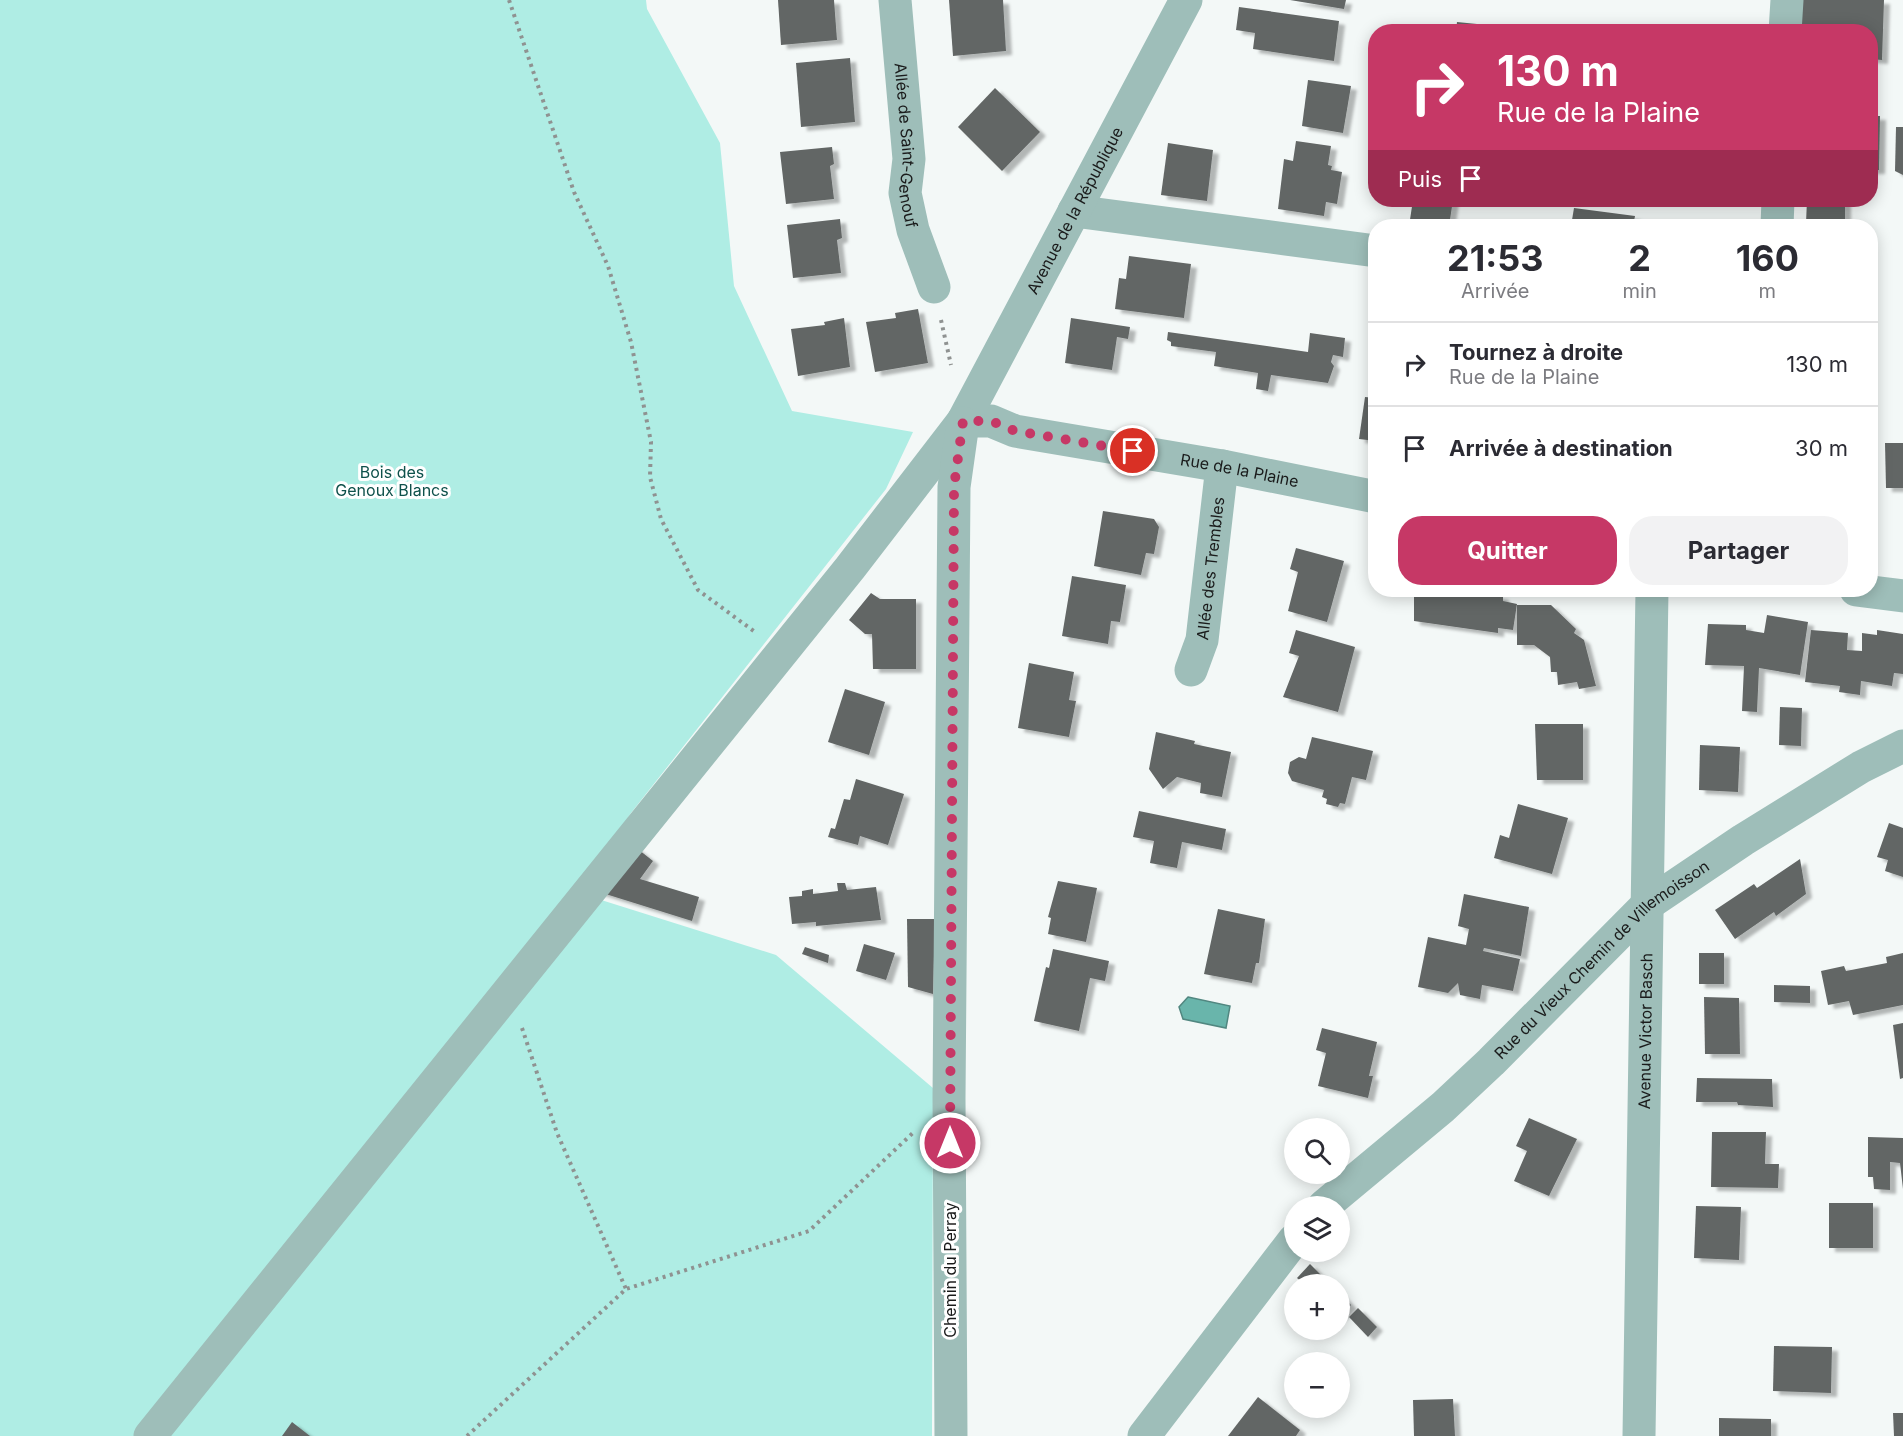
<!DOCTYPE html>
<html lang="fr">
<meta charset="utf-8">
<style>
body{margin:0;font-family:Inter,sans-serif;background:#f2f2f3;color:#2b2b33;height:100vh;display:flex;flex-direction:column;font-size:22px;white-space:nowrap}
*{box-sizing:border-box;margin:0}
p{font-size:20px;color:#7c7c81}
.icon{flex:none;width:33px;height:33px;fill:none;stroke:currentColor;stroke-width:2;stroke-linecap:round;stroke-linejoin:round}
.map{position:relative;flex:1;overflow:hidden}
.details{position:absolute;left:1368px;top:219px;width:510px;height:378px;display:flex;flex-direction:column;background:#fff;border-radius:24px;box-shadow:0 3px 15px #0003}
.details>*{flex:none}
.top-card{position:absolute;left:1368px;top:24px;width:510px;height:183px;border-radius:24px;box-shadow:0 3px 15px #0003;background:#c63866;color:#fff;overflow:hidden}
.controls{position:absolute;left:1284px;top:1118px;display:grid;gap:12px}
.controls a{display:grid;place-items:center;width:66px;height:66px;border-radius:50%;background:#fff;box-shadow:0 3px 15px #0003;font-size:30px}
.pin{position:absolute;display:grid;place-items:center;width:51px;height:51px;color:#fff;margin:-26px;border:3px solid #fff;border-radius:50%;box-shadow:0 2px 6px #0007}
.me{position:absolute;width:66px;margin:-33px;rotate:0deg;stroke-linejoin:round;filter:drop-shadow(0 0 4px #0008)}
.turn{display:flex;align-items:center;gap:21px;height:126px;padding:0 30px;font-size:27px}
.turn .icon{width:78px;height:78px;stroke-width:2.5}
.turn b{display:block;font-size:42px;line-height:51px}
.then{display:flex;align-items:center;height:57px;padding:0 30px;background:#0003;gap:12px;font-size:22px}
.eta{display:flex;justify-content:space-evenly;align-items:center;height:102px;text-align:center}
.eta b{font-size:36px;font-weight:700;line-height:42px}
.primary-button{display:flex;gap:12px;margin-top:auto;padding:12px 30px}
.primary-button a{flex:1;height:69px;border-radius:24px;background:#c63866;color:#fff;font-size:24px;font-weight:700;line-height:69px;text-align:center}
.primary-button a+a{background:#f2f2f3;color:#2b2b33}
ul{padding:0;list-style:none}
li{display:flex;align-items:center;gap:18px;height:84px;padding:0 30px;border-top:2px solid #e1e1e2}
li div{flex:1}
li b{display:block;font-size:22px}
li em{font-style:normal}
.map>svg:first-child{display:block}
.green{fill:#afede4}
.water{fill:#69b5ab;stroke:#518780;stroke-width:1.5}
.building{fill:#626665;filter:url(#shadow)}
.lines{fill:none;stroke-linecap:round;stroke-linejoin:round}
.path{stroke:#8f9291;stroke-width:4;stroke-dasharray:3 4.5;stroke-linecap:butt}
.minor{stroke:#9ebeb9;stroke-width:33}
.route{stroke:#c63866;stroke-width:10;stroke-dasharray:0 18}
.labels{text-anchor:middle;stroke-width:6;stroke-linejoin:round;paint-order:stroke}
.street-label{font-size:16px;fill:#1a1b1b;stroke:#fff}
.park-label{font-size:16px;fill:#0e514b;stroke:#fff}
</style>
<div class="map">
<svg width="1903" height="1436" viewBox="0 0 1903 1436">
<defs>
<filter id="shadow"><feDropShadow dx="6" dy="4" stdDeviation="1.5" flood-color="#0004"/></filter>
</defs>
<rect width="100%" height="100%" fill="#f3f8f7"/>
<path class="green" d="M 0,0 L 646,0 L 647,9 L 720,143 L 734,286 L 792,411 L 913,432 L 886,489 L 631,813 L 579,893 L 776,955 L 933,1088 L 932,1436 L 0,1436 Z"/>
<path class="water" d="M 1188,997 L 1230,1006 L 1226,1028 L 1183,1019 L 1179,1007 Z"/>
<g class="building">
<path d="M 778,0 L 834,0 L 837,40 L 781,45 Z"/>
<path d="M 949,0 L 1003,0 L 1006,51 L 953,56 Z"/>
<path d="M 1290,0 L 1346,0 L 1344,9 Z"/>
<path d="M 1802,0 L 1884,0 L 1882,60 L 1870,59 L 1870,32 L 1800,32 Z"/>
<path d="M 1239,7 L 1339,21 L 1334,61 L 1253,49 L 1255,33 L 1236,30 Z"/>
<path d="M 1457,22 L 1487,25 L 1486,32 L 1456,32 Z"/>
<path d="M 850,58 L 855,122 L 801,127 L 796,63 Z"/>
<path d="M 1308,80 L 1351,86 L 1343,133 L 1302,126 Z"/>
<path d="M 995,88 L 1040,132 L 1002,171 L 958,127 Z"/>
<path d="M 1870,116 L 1880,116 L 1879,170 L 1870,170 Z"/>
<path d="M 1896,127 L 1903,127 L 1903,175 L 1895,171 Z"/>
<path d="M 1296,141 L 1331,146 L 1328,165 L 1332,166 L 1331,170 L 1342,172 L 1337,204 L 1326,202 L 1324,216 L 1278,209 L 1284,159 L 1293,161 Z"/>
<path d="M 1168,143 L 1213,150 L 1207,201 L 1161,195 Z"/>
<path d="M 832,147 L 834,164 L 830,166 L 834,199 L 786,204 L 780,152 Z"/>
<path d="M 1413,200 L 1453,200 L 1449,226 L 1409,226 Z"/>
<path d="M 1807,200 L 1845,200 L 1845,223 L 1847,223 L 1847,226 L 1803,226 L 1806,223 Z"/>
<path d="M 1574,208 L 1635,216 L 1633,226 L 1571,226 Z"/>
<path d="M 840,219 L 842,238 L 837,240 L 841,273 L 793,278 L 787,225 Z"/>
<path d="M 1129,256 L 1191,264 L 1184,318 L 1115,309 L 1119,278 L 1126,279 Z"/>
<path d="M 918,309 L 928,363 L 875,372 L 866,322 L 896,318 L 895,313 Z"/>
<path d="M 844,318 L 850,367 L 798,376 L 791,329 L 825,325 L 824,322 Z"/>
<path d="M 1071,318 L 1130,327 L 1128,339 L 1117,337 L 1112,370 L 1065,363 Z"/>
<path d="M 1168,332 L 1308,352 L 1310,333 L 1345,338 L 1343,357 L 1333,355 L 1331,362 L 1334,366 L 1328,383 L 1271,375 L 1268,391 L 1256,389 L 1258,373 L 1214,366 L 1216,352 L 1171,346 L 1171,342 L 1167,340 Z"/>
<path d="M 1365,397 L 1376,398 L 1376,441 L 1359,439 Z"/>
<path d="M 1885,443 L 1903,443 L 1903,488 L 1886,488 Z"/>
<path d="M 1103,511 L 1154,519 L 1159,527 L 1154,554 L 1146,553 L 1141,575 L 1094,566 Z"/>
<path d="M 1296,548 L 1344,561 L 1327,622 L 1288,611 L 1298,572 L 1290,569 Z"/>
<path d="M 1072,576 L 1126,585 L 1120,622 L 1111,621 L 1108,644 L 1062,636 Z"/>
<path d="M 1414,590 L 1469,590 L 1503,596 L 1503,601 L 1517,604 L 1513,630 L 1498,628 L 1498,633 L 1414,621 Z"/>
<path d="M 871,593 L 880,599 L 916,599 L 916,669 L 873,669 L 872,634 L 865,634 L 849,620 Z"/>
<path d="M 1517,605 L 1551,605 L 1576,629 L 1574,633 L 1584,640 L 1596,686 L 1579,689 L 1577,682 L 1558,685 L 1557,672 L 1551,672 L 1550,657 L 1534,645 L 1517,645 Z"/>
<path d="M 1767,615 L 1808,622 L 1800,675 L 1759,668 L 1757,712 L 1742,711 L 1744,666 L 1705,665 L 1708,624 L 1746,625 L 1746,630 L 1764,633 Z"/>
<path d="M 1296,630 L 1355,647 L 1338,712 L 1283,697 L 1299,656 L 1289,653 Z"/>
<path d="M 1811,630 L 1848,633 L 1847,650 L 1862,651 L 1862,633 L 1877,635 L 1877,630 L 1903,634 L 1903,674 L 1894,673 L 1892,686 L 1861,681 L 1860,695 L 1839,692 L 1840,686 L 1805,682 Z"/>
<path d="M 1029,663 L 1074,672 L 1069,700 L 1076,701 L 1069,737 L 1018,728 Z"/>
<path d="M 845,689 L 885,702 L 869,755 L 828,742 Z"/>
<path d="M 1780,707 L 1802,708 L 1801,746 L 1779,745 Z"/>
<path d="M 1535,724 L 1583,724 L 1583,780 L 1537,780 Z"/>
<path d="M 1156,732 L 1195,741 L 1194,744 L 1231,752 L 1222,797 L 1200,793 L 1201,783 L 1177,777 L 1163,789 L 1149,769 Z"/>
<path d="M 1312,737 L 1373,751 L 1366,780 L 1352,777 L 1345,804 L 1340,803 L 1338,807 L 1326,804 L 1327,799 L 1322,797 L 1324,790 L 1292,781 L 1288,773 L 1290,762 L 1299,757 L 1306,759 Z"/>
<path d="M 1700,745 L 1740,747 L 1738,792 L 1699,790 Z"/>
<path d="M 856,779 L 904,794 L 888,845 L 860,836 L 858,845 L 828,837 L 831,828 L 835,829 L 844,799 L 850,800 Z"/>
<path d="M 1518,804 L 1568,818 L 1552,874 L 1494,858 L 1500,835 L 1509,838 Z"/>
<path d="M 1139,811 L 1226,829 L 1222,850 L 1182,842 L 1177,868 L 1150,863 L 1154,841 L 1133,837 Z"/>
<path d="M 1889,823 L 1903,828 L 1903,877 L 1885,871 L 1888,860 L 1877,857 Z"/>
<path d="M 634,846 L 653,861 L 640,879 L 699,897 L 692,921 L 596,891 Z"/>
<path d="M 1800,859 L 1806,894 L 1776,916 L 1774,912 L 1735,939 L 1715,910 L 1754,884 L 1757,888 Z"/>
<path d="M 1058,881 L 1097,888 L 1086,942 L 1048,934 L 1051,918 L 1048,917 Z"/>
<path d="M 837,883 L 845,883 L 847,890 L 876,887 L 881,920 L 816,926 L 816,922 L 792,924 L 789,897 L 802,896 L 802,891 L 813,889 L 813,894 L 838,891 Z"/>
<path d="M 1464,894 L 1529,907 L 1521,956 L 1484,948 L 1483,951 L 1520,959 L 1513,991 L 1482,985 L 1480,999 L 1460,995 L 1458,983 L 1448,993 L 1418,987 L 1428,937 L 1466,945 L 1469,929 L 1458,926 Z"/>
<path d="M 1218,909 L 1265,919 L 1259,963 L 1256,963 L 1252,983 L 1204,974 Z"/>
<path d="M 907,919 L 935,919 L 933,994 L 908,987 Z"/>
<path d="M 864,944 L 895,953 L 886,980 L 856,971 Z"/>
<path d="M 805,947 L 829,955 L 828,963 L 802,954 Z"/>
<path d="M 1053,949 L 1109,961 L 1105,981 L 1090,978 L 1079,1031 L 1034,1021 L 1046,967 L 1049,968 Z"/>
<rect x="1699" y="953" width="25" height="31"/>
<path d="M 1903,953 L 1903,1005 L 1853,1015 L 1849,1001 L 1828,1005 L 1821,971 L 1844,966 L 1846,971 L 1887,963 L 1886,957 Z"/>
<path d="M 1774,985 L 1810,986 L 1810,1003 L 1774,1002 Z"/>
<path d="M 1704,997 L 1739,998 L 1740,1054 L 1705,1054 Z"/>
<path d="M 1903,1023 L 1903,1078 L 1900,1079 L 1893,1025 Z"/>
<path d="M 1322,1028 L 1377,1042 L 1369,1076 L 1373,1076 L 1368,1098 L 1318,1086 L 1326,1053 L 1316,1050 Z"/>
<path d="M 1697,1078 L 1772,1079 L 1773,1107 L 1738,1105 L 1737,1102 L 1696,1102 Z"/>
<path d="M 1529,1118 L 1577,1139 L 1549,1196 L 1514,1181 L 1527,1151 L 1516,1146 Z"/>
<path d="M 1712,1132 L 1766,1132 L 1765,1164 L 1779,1164 L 1778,1188 L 1711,1187 Z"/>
<path d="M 1868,1137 L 1903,1138 L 1903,1189 L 1900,1163 L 1890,1162 L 1890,1190 L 1874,1189 L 1873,1177 L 1868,1177 Z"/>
<rect x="1829" y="1203" width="44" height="45"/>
<path d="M 1696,1206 L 1741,1207 L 1739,1260 L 1694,1258 Z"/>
<path d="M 1310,1264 L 1330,1284 L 1304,1284 L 1297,1278 Z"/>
<path d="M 1340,1293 L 1351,1305 L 1340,1317 Z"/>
<path d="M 1358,1308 L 1377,1327 L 1368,1337 L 1349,1317 Z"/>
<path d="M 1774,1346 L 1832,1347 L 1831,1393 L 1773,1391 Z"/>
<path d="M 1258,1397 L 1300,1430 L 1296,1436 L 1228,1436 Z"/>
<path d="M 1453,1399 L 1455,1436 L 1414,1436 L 1413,1400 Z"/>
<path d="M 1893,1413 L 1903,1413 L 1903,1436 L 1894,1436 Z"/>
<path d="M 1719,1418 L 1771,1419 L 1771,1436 L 1719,1436 Z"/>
<path d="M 292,1422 L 310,1436 L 282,1436 Z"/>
</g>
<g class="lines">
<g class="path">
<path d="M 509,0 L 574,192 L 608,266 L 631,342 L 651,442 L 650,477 L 661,519 L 698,590 L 755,632"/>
<path d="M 941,320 L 951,365"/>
<path d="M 522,1028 L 557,1133 L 626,1289"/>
<path d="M 467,1436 L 626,1289 L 809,1231 L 915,1131"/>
</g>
<g class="minor">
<path id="s1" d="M 895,0 L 909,159 L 905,193 L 913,230 L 934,287"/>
<path d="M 1785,32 L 1787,0"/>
<path d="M 1074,211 L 1376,251"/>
<path d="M 1777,226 L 1778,200"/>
<path id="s2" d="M 963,421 L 991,421 L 1015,431 L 1222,466 L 1376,497"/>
<path d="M 1856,590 L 1903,596"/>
<path id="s3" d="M 1191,670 L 1202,640 L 1222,466"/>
<path id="s4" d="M 1324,1206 L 1443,1107 L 1491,1062 L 1648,904 L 1743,840 L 1861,767 L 1903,746"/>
<path id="s5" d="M 150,1436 L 850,568 L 963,421 L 1186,0"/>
<path d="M 951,1436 L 949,1098 L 954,487 L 963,423"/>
<path d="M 1144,1436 L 1294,1240"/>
<path id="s6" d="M 1639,1436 L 1652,590"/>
</g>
</g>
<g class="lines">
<path class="route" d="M 950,1143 L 954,487 L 963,421 L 991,421 L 1015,431 L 1133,451"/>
</g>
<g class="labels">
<g class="street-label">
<text dy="6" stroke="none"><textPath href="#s1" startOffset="146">Allée de Saint-Genouf</textPath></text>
<text dy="6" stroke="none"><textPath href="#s5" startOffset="1539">Avenue de la République</textPath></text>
<text dy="6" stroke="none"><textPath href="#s2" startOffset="282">Rue de la Plaine</textPath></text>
<text dy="6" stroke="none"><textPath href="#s3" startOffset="104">Allée des Trembles</textPath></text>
<text dy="6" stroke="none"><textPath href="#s4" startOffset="372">Rue du Vieux Chemin de Villemoisson</textPath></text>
<text dy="6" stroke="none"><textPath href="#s6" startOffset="405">Avenue Victor Basch</textPath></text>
<text transform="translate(950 1270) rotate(-90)" y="6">Chemin du Perray</text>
</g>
<g class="park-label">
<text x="392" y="478">Bois des<tspan x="392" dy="18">Genoux Blancs</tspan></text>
</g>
</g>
</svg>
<div class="controls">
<a><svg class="icon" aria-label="search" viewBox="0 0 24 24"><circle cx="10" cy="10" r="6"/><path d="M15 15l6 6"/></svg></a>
<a><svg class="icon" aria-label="layers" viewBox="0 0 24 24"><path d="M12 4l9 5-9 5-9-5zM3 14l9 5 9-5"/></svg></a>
<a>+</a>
<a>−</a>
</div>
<div class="pin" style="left:1133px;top:451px;background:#d93025"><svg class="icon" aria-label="arrive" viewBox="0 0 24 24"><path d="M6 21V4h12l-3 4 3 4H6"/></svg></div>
<svg class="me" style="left:950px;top:1143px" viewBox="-20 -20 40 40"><circle r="17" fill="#c63866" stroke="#fff" stroke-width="3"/><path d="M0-11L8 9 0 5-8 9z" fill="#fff"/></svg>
<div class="top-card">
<div class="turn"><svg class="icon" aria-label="right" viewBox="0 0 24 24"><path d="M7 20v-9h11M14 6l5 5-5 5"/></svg><div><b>130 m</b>Rue de la Plaine</div></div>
<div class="then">Puis<svg class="icon" aria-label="arrive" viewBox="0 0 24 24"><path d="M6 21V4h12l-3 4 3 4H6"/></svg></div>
</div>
<section class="details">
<div class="eta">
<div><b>21:53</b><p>Arrivée</p></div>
<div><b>2</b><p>min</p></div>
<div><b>160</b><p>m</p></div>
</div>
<ul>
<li><svg class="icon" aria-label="right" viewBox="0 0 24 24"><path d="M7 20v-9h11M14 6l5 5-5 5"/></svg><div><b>Tournez à droite</b><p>Rue de la Plaine</p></div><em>130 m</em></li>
<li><svg class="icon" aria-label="arrive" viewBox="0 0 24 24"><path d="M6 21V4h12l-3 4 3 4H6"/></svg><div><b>Arrivée à destination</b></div><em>30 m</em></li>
</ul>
<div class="primary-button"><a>Quitter</a><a>Partager</a></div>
</section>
</div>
